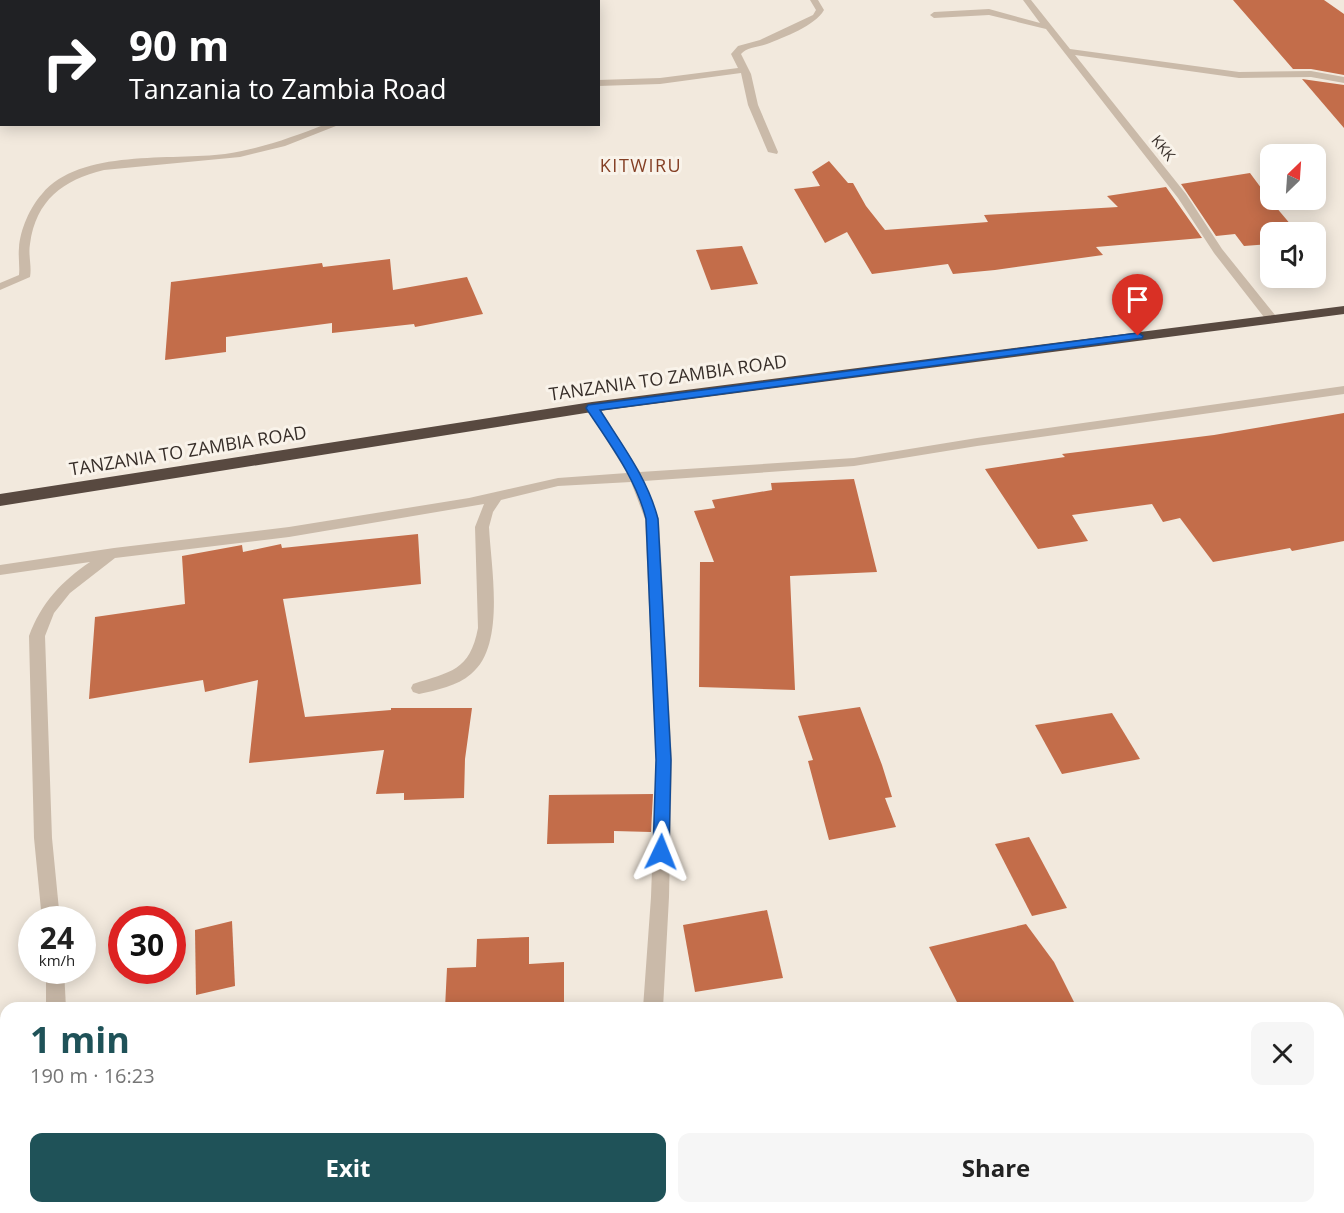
<!DOCTYPE html>
<meta charset="utf-8">
<style>
body{margin:0;font-family:"Open Sans",sans-serif;background:#f6f6f6;color:#222;height:100vh;display:flex;flex-direction:column;font-size:22px;white-space:nowrap}
*{box-sizing:border-box;margin:0}
p{font-size:20px;color:#767676}
.icon{flex:none;width:33px;height:33px;fill:none;stroke:currentColor;stroke-width:2;stroke-linecap:round;stroke-linejoin:round}
.map{position:relative;flex:1;overflow:hidden}
.details{position:absolute;left:0px;top:1002px;width:1344px;height:212px;display:flex;flex-direction:column;background:#fff;border-radius:18px 18px 0 0;box-shadow:0 3px 15px #0003}
.details>*{flex:none}
.hud{position:absolute;left:0px;top:0px;width:600px;height:126px;box-shadow:0 3px 15px #0003;background:#202124;color:#fff;overflow:hidden}
.needle{width:39px;rotate:25deg}
.buttons{position:absolute;left:1260px;top:144px;display:grid;gap:12px}
.buttons a{display:grid;place-items:center;width:66px;height:66px;border-radius:12px;background:#fff;box-shadow:0 3px 15px #0003;font-size:30px}
.speed{position:absolute;left:18px;top:906px;display:flex;gap:12px;font-size:30px;font-weight:700;text-align:center}
.speed>*{display:grid;place-content:center;width:78px;height:78px;border-radius:50%;background:#fff;box-shadow:0 3px 15px #0003;line-height:1}
.speed small{font-size:15px;font-weight:400}
.speed .limit{border:9px solid #d22;background:#fff;color:#111}
.pin{position:absolute;display:grid;place-items:center;width:51px;height:51px;color:#fff;margin:-62px -26px;border-radius:50% 50% 50% 0;rotate:-45deg;box-shadow:0 0 6px #0007}
.pin .icon{rotate:45deg}
.me{position:absolute;width:66px;margin:-33px;rotate:2deg;stroke-linejoin:round;filter:drop-shadow(0 0 4px #0008)}
.turn{display:flex;align-items:center;gap:21px;height:126px;padding:0 30px;font-size:27px}
.turn .icon{width:78px;height:78px;stroke-width:2.5}
.turn b{display:block;font-size:42px;line-height:51px}
.round{display:grid;place-items:center;flex:none;width:63px;height:63px;border-radius:12px;background:#f6f6f6}
.head{display:flex;align-items:center;justify-content:space-between;height:102px;padding:0 30px}
h1{font-size:36px;font-weight:700;line-height:45px;color:#1f5258}
.cta{display:flex;gap:12px;margin-top:auto;padding:12px 30px}
.cta a{flex:1;height:69px;border-radius:12px;background:#1f5258;color:#fff;font-size:24px;font-weight:700;line-height:69px;text-align:center}
.cta a+a{background:#f6f6f6;color:#222}
.map>svg:first-child{display:block}
.building{fill:#c36d4a}
.lines{fill:none;stroke-linecap:round;stroke-linejoin:round}
.minor{fill:#cabaa9;fill-rule:evenodd}
.highway{fill:#584940;fill-rule:evenodd}
.route{fill:#1a73e8;stroke:#114b97;stroke-width:1.5}
.labels{text-anchor:middle;stroke-width:6;stroke-linejoin:round;paint-order:stroke}
.far-street-label{font-size:15px;fill:#372e29;stroke:#f9f3ea}
.far-quarter-label{font-size:18px;letter-spacing:1.5px;fill:#843f24;stroke:#f9f3ea}
.street-label{font-size:18px;fill:#372e29;stroke:#f9f3ea}
</style>
<div class="map">
<svg width="1344" height="1213" viewBox="0 0 1344 1213">
<rect width="100%" height="100%" fill="#f2e9dd"/>
<g class="building">
<path d="M 1233,0 L 1324,0 L 1344,14 L 1344,75 L 1311,69 L 1293,69 Z"/>
<path d="M 1302,79 L 1344,85 L 1344,128 Z"/>
<path d="M 829,161 L 848,183 L 853,183 L 866,206 L 885,230 L 988,222 L 984,215 L 1118,207 L 1107,196 L 1166,187 L 1202,238 L 1096,247 L 1103,255 L 995,270 L 953,274 L 948,264 L 872,274 L 847,232 L 825,243 L 794,189 L 820,186 L 812,172 Z"/>
<path d="M 1250,173 L 1270,200 L 1297,232 L 1270,232 L 1270,244 L 1244,246 L 1235,234 L 1216,236 L 1181,184 Z"/>
<path d="M 742,246 L 758,284 L 711,290 L 696,250 Z"/>
<path d="M 390,259 L 393,290 L 467,277 L 483,314 L 415,327 L 414,324 L 332,333 L 332,323 L 226,337 L 226,352 L 165,360 L 171,282 L 322,263 L 323,267 Z"/>
<path d="M 1344,413 L 1344,541 L 1292,551 L 1290,548 L 1213,562 L 1180,518 L 1163,522 L 1152,504 L 1072,515 L 1088,541 L 1038,549 L 985,469 L 1065,457 L 1062,454 L 1214,435 Z"/>
<path d="M 854,479 L 877,572 L 790,576 L 795,690 L 699,687 L 700,562 L 714,562 L 694,511 L 715,508 L 712,500 L 772,490 L 771,483 Z"/>
<path d="M 418,534 L 421,584 L 283,599 L 305,717 L 391,710 L 391,708 L 472,708 L 465,759 L 464,798 L 404,800 L 404,793 L 376,794 L 384,750 L 249,763 L 258,680 L 205,692 L 203,680 L 89,699 L 95,617 L 185,604 L 182,556 L 242,545 L 243,552 L 281,544 L 282,548 Z"/>
<path d="M 860,707 L 882,765 L 892,797 L 885,798 L 896,827 L 829,840 L 808,761 L 813,760 L 798,716 Z"/>
<path d="M 1112,713 L 1140,759 L 1062,774 L 1035,725 Z"/>
<path d="M 653,794 L 651,832 L 614,831 L 614,843 L 547,844 L 549,795 Z"/>
<path d="M 1029,837 L 1067,908 L 1032,916 L 995,844 Z"/>
<path d="M 767,910 L 783,978 L 695,992 L 683,925 Z"/>
<path d="M 232,921 L 235,986 L 196,995 L 195,930 Z"/>
<path d="M 1026,924 L 1054,962 L 1077,1008 L 960,1008 L 929,947 Z"/>
<path d="M 529,937 L 529,964 L 564,962 L 564,1005 L 547,1005 L 547,1008 L 445,1008 L 447,968 L 476,967 L 477,939 Z"/>
</g>
<g class="lines">
<g class="minor">
<path d="M 810,0 L 818,0 L 824,10 C 815,26 784,37 767,44 C 758,47 747,47 741,54 L 751,74 L 758,105 L 778,152 L 777,154 L 768,152 L 748,105 L 741,73 L 660,84 L 598,86 L 598,80 L 660,78 L 738,68 L 731,54 L 738,46 L 760,40 L 813,15 L 816,10 Z"/>
<path d="M 1023,0 L 1031,0 L 1070,49 L 1239,72 L 1311,71 L 1344,77 L 1344,83 L 1311,77 L 1239,78 L 1075,55 L 1186,194 L 1222,249 L 1275,315 L 1275,321 L 1267,321 L 1214,253 L 1178,198 L 1046,29 L 989,15 L 934,18 L 930,15 L 934,12 L 989,9 L 1040,23 Z"/>
<path d="M 326,124 L 341,124 L 285,146 L 240,157 L 104,170 C 63,180 36,200 30,244 C 28,255 32,266 30,277 L 0,290 L 0,283 L 19,275 C 20,266 18,257 19,248 C 20,230 30,207 42,194 C 80,148 172,161 225,154 C 260,149 293,137 326,124 Z"/>
<path d="M 1344,386 L 1344,394 L 977,446 L 854,466 L 644,481 L 659,519 L 672,761 L 669,897 L 663,1008 L 643,1008 L 651,897 L 656,761 L 645,519 L 631,482 L 558,486 L 501,500 L 493,512 L 489,527 C 491,568 506,646 471,674 C 457,686 437,690 419,694 L 413,692 L 411,688 L 413,684 C 450,672 470,671 478,628 L 475,527 L 484,504 L 289,537 L 115,558 L 70,593 L 54,613 L 45,636 L 52,838 L 60,920 L 42,920 L 34,838 L 29,636 C 41,603 62,581 90,562 L 0,575 L 0,565 L 114,548 L 289,527 L 469,498 L 558,478 L 627,473 L 586,407 L 592,403 L 597,404 L 640,472 L 854,458 L 977,438 Z"/>
<path d="M 46,970 L 64,970 L 66,1008 L 46,1008 Z"/>
<rect x="1338" y="1106" width="6" height="20"/>
<path d="M 14,1208 L 36,1208 L 35,1213 L 13,1213 Z"/>
<path d="M 639,1208 L 661,1208 L 662,1213 L 640,1213 Z"/>
<path d="M 737,1208 L 776,1208 L 774,1213 L 734,1213 Z"/>
</g>
<path class="highway" d="M 1344,306 L 1344,314 L 592,412 L 0,506 L 0,494 L 592,402 Z"/>
</g>
<path class="route" d="M 1138,333 L 1143,336 L 1142,338 L 600,410 C 622,445 648,479 658,519 L 671,760 L 669,852 L 667,857 L 656,857 L 653,852 L 656,760 L 646,519 C 636,478 609,443 586,408 L 588,405 Z"/>
<g class="labels">
<g class="far-street-label">
<text transform="translate(1163 148) rotate(51)" y="5">KKK</text>
</g>
<g class="far-quarter-label">
<text x="641" y="172">KITWIRU</text>
</g>
<g class="street-label">
<text transform="translate(668 378) rotate(-8)" y="6">TANZANIA TO ZAMBIA ROAD</text>
<text transform="translate(188 451) rotate(-9)" y="6">TANZANIA TO ZAMBIA ROAD</text>
</g>
</g>
</svg>
<div class="buttons">
<a><svg class="needle" viewBox="-14 -14 28 28"><path d="M0-13l5 13h-10z" fill="#e53935"/><path d="M0 13l5-13h-10z" fill="#767676"/></svg></a>
<a><svg class="icon" aria-label="sound" viewBox="0 0 24 24"><path d="M4 9h4l5-4v14l-5-4H4zM17 9q2 3 0 6"/></svg></a>
</div>
<div class="speed"><div>24<small>km/h</small></div><div class="limit">30</div></div>
<div class="pin" style="left:1138px;top:336px;background:#d93025"><svg class="icon" aria-label="arrive" viewBox="0 0 24 24"><path d="M6 21V4h12l-3 4 3 4H6"/></svg></div>
<svg class="me" style="left:661px;top:852px" viewBox="-20 -20 40 40"><path d="M0-17L14 15 0 8-14 15z" fill="#1a73e8" stroke="#fff" stroke-width="4"/></svg>
<div class="hud">
<div class="turn"><svg class="icon" aria-label="right" viewBox="0 0 24 24"><path d="M7 20v-9h11M14 6l5 5-5 5"/></svg><div><b>90 m</b>Tanzania to Zambia Road</div></div>
</div>
<section class="details">
<div class="head"><div><h1>1 min</h1><p>190 m · 16:23</p></div><a class="round"><svg class="icon" aria-label="close" viewBox="0 0 24 24"><path d="M6 6l12 12M18 6L6 18"/></svg></a></div>
<div class="cta"><a>Exit</a><a>Share</a></div>
</section>
</div>
